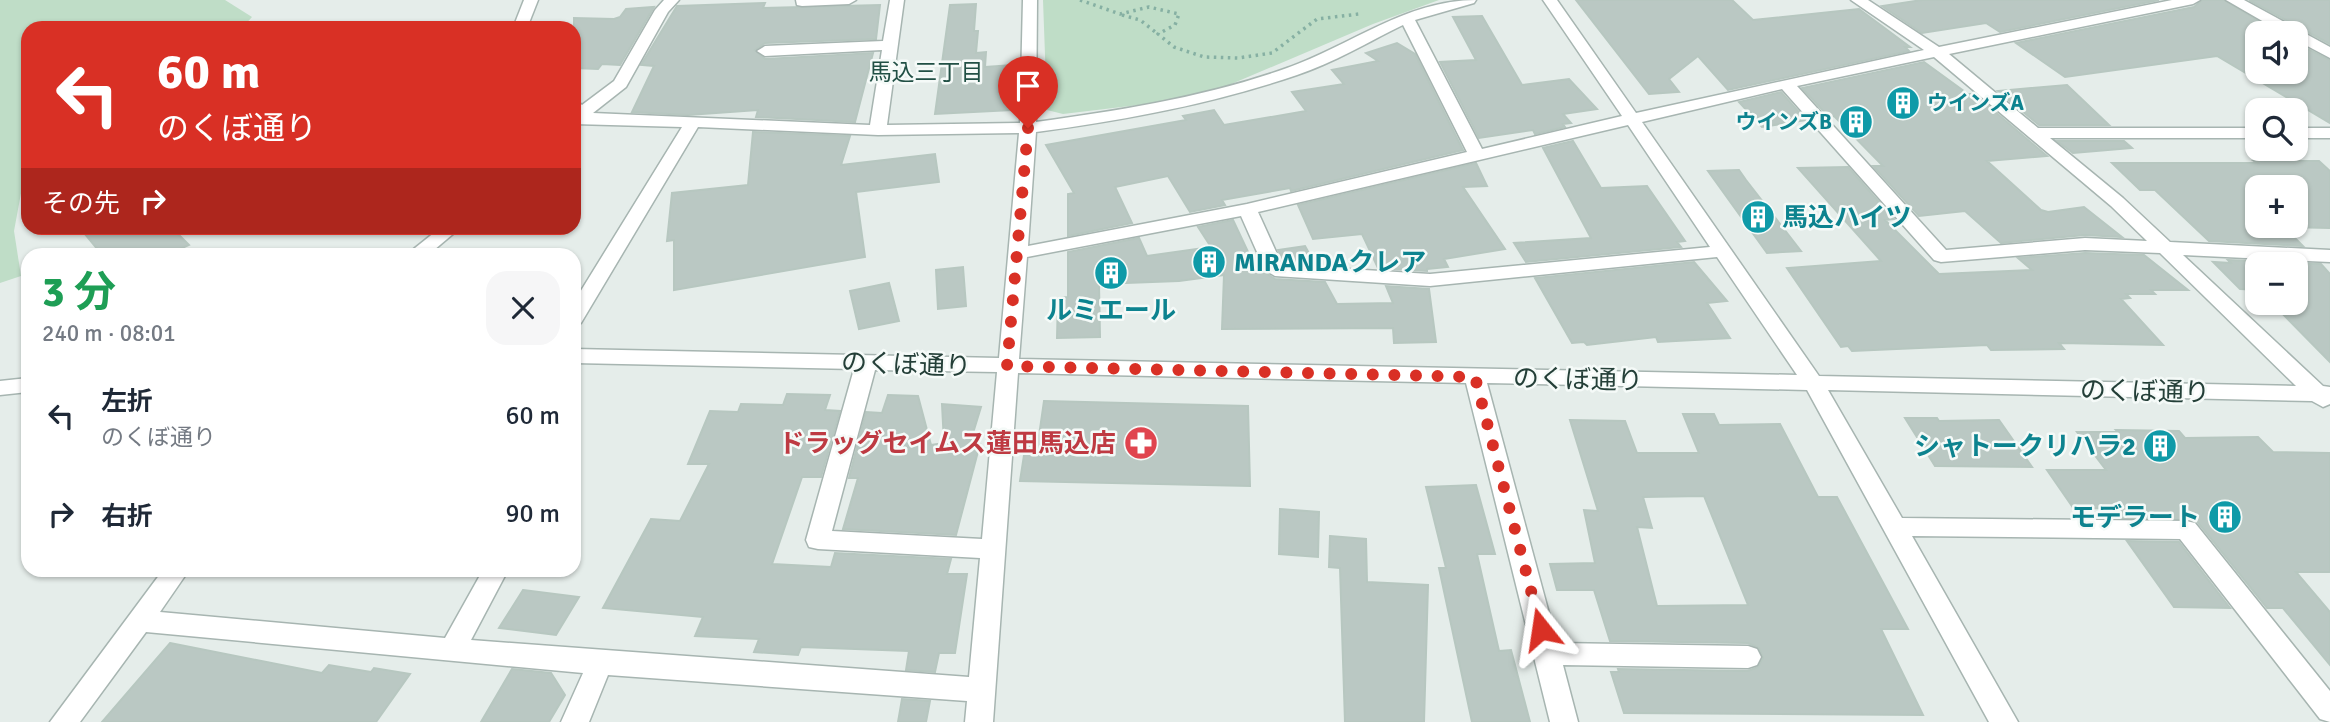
<!DOCTYPE html>
<html lang="ja">
<meta charset="utf-8">
<style>
body{margin:0;font-family:Signika,"Noto Sans JP",sans-serif;background:#f6f6f7;color:#1f2937;height:100vh;display:flex;flex-direction:column;font-size:26px;white-space:nowrap}
*{box-sizing:border-box;margin:0}
p{font-size:23px;color:#747a83}
.icon{flex:none;width:38px;height:38px;fill:none;stroke:currentColor;stroke-width:2;stroke-linecap:round;stroke-linejoin:round}
.map{position:relative;flex:1;overflow:hidden}
.details{position:absolute;left:21px;top:248px;width:560px;height:329px;display:flex;flex-direction:column;background:#fff;border-radius:21px;box-shadow:0 2px 5px #0004}
.details>*{flex:none}
.banner{position:absolute;left:21px;top:21px;width:560px;height:214px;border-radius:21px;box-shadow:0 2px 5px #0004;background:#d93025;color:#fff;overflow:hidden}
.tools{position:absolute;left:2245px;top:21px;display:grid;gap:14px}
.tools a{display:grid;place-items:center;width:63px;height:63px;border-radius:14px;background:#fff;box-shadow:0 2px 5px #0004;font-size:35px}
.pin{position:absolute;display:grid;place-items:center;width:60px;height:60px;color:#fff;margin:-72px -30px;border-radius:50% 50% 50% 0;rotate:-45deg;box-shadow:0 0 7px #0007}
.pin .icon{rotate:45deg}
.me{position:absolute;width:77px;margin:-38px;rotate:345deg;stroke-linejoin:round;filter:drop-shadow(0 0 5px #0008)}
.turn{display:flex;align-items:center;gap:24px;height:147px;padding:0 21px;font-size:32px}
.turn .icon{width:91px;height:91px;stroke-width:2.5}
.turn b{display:block;font-size:49px;line-height:60px}
.then{display:flex;align-items:center;height:66px;padding:0 21px;background:#0003;gap:14px;font-size:26px}
.round{display:grid;place-items:center;flex:none;width:74px;height:74px;border-radius:21px;background:#f6f6f7}
.summary{display:flex;align-items:center;justify-content:space-between;height:119px;padding:0 21px}
h1{font-size:42px;font-weight:700;line-height:52px;color:#1e9e55}
ul{padding:0;list-style:none}
li{display:flex;align-items:center;gap:21px;height:98px;padding:0 21px}
li div{flex:1}
li b{display:block;font-size:26px}
li em{font-style:normal}
.map>svg:first-child{display:block}
.green{fill:#bfddc7}
.building{fill:#bac8c3;stroke:#b7c7c0;stroke-width:2;fill-rule:evenodd}
.lines{fill:none;stroke-linecap:round;stroke-linejoin:round}
.minor-casing{stroke:#a7b5b1;stroke-width:3}
.path{stroke:#86b0a3;stroke-width:3.5;stroke-dasharray:2.5 4.5;stroke-linecap:butt}
.minor{fill:#fff;fill-rule:evenodd}
.route{stroke:#d93025;stroke-width:12;stroke-dasharray:0 21.6}
.labels{text-anchor:middle;stroke-width:5;stroke-linejoin:round;paint-order:stroke}
.far-culture-label{font-size:21px;font-weight:bold;fill:#0d838f;stroke:#f5faf8;text-anchor:start}
.far-neighbourhood-label{font-size:23px;fill:#215045;stroke:#f5faf8}
.culture-label{font-size:26px;font-weight:bold;fill:#0d838f;stroke:#f5faf8;text-anchor:start}
.street-label{font-size:26px;fill:#243f38;stroke:#f5faf8}
.health-label{font-size:26px;font-weight:bold;fill:#be3a42;stroke:#f5faf8;text-anchor:end}
</style>
<div class="map">
<svg width="2330" height="722" viewBox="0 0 2330 722">
<rect width="100%" height="100%" fill="#e5edea"/>
<g class="green">
<path d="M 0,0 L 225,0 L 252,17 L 242,28 L 28,28 L 28,174 L 24,177 L 14,231 L 21,276 L 0,283 Z"/>
<path d="M 1043,0 L 1439,0 L 1373,24 L 1229,85 L 1172,101 L 1063,114 L 1047,110 Z"/>
</g>
<g class="building">
<path d="M 1576,0 L 1732,0 L 1753,20 L 1859,9 L 1910,47 L 1905,47 L 1909,51 L 1728,90 L 1698,56 L 1669,79 L 1679,92 L 1649,94 Z"/>
<path d="M 1922,0 L 2159,0 L 2000,32 L 1986,23 L 1922,33 L 1882,6 Z"/>
<path d="M 2202,0 L 2224,0 L 2278,33 L 2258,33 L 2258,72 L 2296,72 L 2296,43 L 2330,60 L 2330,123 L 2217,56 L 2065,77 L 2016,43 L 2194,7 Z"/>
<path d="M 2249,0 L 2330,0 L 2330,44 Z"/>
<path d="M 765,3 L 763,8 L 880,5 L 876,39 L 765,43 L 755,50 L 765,59 L 873,53 L 855,122 L 756,117 L 758,110 L 688,115 L 632,112 L 654,66 L 641,65 L 677,6 Z"/>
<path d="M 976,4 L 974,31 L 978,31 L 976,53 L 986,52 L 985,67 L 1012,65 L 1014,92 L 1012,110 L 935,114 L 950,5 Z"/>
<path d="M 654,7 L 620,65 L 602,64 L 598,69 L 574,68 L 574,18 L 614,19 L 620,17 L 626,9 Z"/>
<path d="M 1482,16 L 1522,85 L 1569,79 L 1597,109 L 1563,114 L 1571,123 L 1563,124 L 1565,127 L 1535,134 L 1533,130 L 1479,138 L 1440,62 L 1476,60 L 1453,17 Z"/>
<path d="M 1397,43 L 1415,54 L 1463,150 L 1291,191 L 1290,188 L 1222,200 L 1225,205 L 1190,212 L 1168,176 L 1115,187 L 1132,223 L 1068,236 L 1068,194 L 1074,193 L 1046,145 L 1186,120 L 1183,116 L 1214,110 L 1224,125 L 1306,111 L 1292,92 L 1344,84 L 1332,70 L 1378,61 L 1366,53 Z"/>
<path d="M 1924,62 L 1968,94 L 1974,94 L 2047,156 L 1987,161 L 2041,210 L 2048,212 L 2084,207 L 2122,237 L 2085,235 L 2001,243 L 1965,211 L 1919,216 L 1873,166 L 1883,166 L 1834,116 L 1829,117 L 1802,88 Z"/>
<path d="M 2067,85 L 2109,125 L 2039,125 L 1998,91 Z"/>
<path d="M 1781,92 L 1806,120 L 1762,127 L 1739,102 Z"/>
<path d="M 753,132 L 850,136 L 841,165 L 935,154 L 939,182 L 856,192 L 865,257 L 674,290 L 674,240 L 667,241 L 672,193 L 748,185 Z"/>
<path d="M 1573,141 L 1601,188 L 1647,186 L 1685,241 L 1677,242 L 1681,247 L 1526,262 L 1514,243 L 1591,238 L 1543,148 Z"/>
<path d="M 2057,141 L 2124,141 L 2132,148 L 2073,153 Z"/>
<path d="M 2254,161 L 2319,161 L 2330,171 L 2330,228 L 2284,227 L 2303,246 L 2209,241 L 2155,190 L 2140,190 L 2112,163 L 2257,163 ZM 2258,187 L 2296,187 L 2296,226 L 2258,226 Z"/>
<path d="M 1476,163 L 1487,186 L 1463,187 L 1505,249 L 1444,259 L 1448,267 L 1427,269 L 1427,271 L 1378,268 L 1362,234 L 1313,239 L 1298,205 Z"/>
<path d="M 1848,167 L 1894,219 L 1885,220 L 1939,274 L 2032,270 L 2018,258 L 2085,253 L 2144,255 L 2188,290 L 2151,290 L 2155,294 L 2126,294 L 2130,298 L 2121,299 L 2163,345 L 2059,343 L 2064,349 L 1991,350 L 1987,345 L 1852,351 L 1848,346 L 1841,347 L 1787,268 L 1881,261 L 1798,168 Z"/>
<path d="M 1739,170 L 1746,180 L 1801,251 L 1767,253 L 1708,171 Z"/>
<path d="M 1233,220 L 1249,254 L 1255,254 L 1264,272 L 1275,279 L 1325,282 L 1337,304 L 1393,303 L 1386,286 L 1429,289 L 1436,342 L 1394,343 L 1393,328 L 1222,329 L 1224,275 L 1179,281 L 1099,284 L 1100,337 L 1057,338 L 1058,298 L 1068,297 L 1068,252 L 1139,238 L 1147,256 L 1211,247 L 1198,227 Z"/>
<path d="M 80,228 L 172,228 L 189,245 L 164,256 L 103,256 Z"/>
<path d="M 1305,246 L 1315,264 L 1284,262 L 1278,250 Z"/>
<path d="M 2228,260 L 2321,264 L 2330,274 L 2330,362 L 2272,303 L 2296,303 L 2296,264 L 2258,264 L 2258,290 L 2240,289 L 2213,262 L 2231,263 Z"/>
<path d="M 1694,262 L 1727,301 L 1707,303 L 1730,338 L 1658,342 L 1656,337 L 1587,345 L 1584,342 L 1572,343 L 1535,278 Z"/>
<path d="M 963,267 L 966,306 L 938,309 L 936,270 Z"/>
<path d="M 889,283 L 899,321 L 859,329 L 850,291 Z"/>
<path d="M 787,394 L 830,395 L 825,410 L 840,411 L 821,477 L 802,477 L 772,564 L 831,567 L 835,553 L 951,559 L 947,574 L 967,574 L 955,653 L 939,653 L 935,672 L 906,670 L 909,651 L 801,647 L 798,655 L 754,652 L 759,639 L 695,636 L 703,617 L 603,608 L 651,519 L 680,521 L 709,464 L 688,464 L 710,411 L 738,412 L 741,404 L 783,405 Z"/>
<path d="M 888,395 L 918,396 L 931,445 L 944,443 L 942,404 L 981,407 L 970,443 L 980,444 L 956,535 L 843,529 L 858,478 L 849,478 L 866,412 L 882,413 Z"/>
<path d="M 1044,401 L 1248,406 L 1250,486 L 1020,481 L 1027,436 L 1039,436 Z"/>
<path d="M 1683,414 L 1714,414 L 1719,425 L 1780,424 L 1818,497 L 1837,497 L 1908,629 L 1881,629 L 1923,715 L 1624,713 L 1611,672 L 1619,672 L 1618,669 L 1748,671 L 1758,667 L 1763,658 L 1759,648 L 1748,643 L 1610,641 L 1594,590 L 1557,590 L 1550,564 L 1595,563 L 1584,510 L 1598,511 L 1570,420 L 1625,421 L 1637,453 L 1699,453 ZM 1704,496 L 1748,605 L 1657,606 L 1637,527 L 1652,528 L 1643,497 Z"/>
<path d="M 1905,418 L 1937,418 L 1939,421 L 1999,420 L 2032,467 L 1935,466 Z"/>
<path d="M 2116,430 L 2179,431 L 2185,438 L 2258,437 L 2273,452 L 2330,453 L 2330,572 L 2296,572 L 2330,612 L 2330,665 L 2283,608 L 2267,608 L 2196,520 L 2110,518 L 2104,508 L 2074,509 L 2047,470 L 2106,470 L 2077,432 L 2118,432 Z"/>
<path d="M 1476,485 L 1495,554 L 1477,554 L 1499,651 L 1511,650 L 1530,722 L 1472,722 L 1439,568 L 1446,568 L 1426,487 Z"/>
<path d="M 1280,509 L 1319,512 L 1318,557 L 1279,554 Z"/>
<path d="M 1330,536 L 1366,539 L 1367,582 L 1428,585 L 1424,722 L 1345,722 L 1340,568 L 1329,567 Z"/>
<path d="M 2127,541 L 2179,542 L 2230,608 L 2174,607 Z"/>
<path d="M 523,590 L 579,597 L 556,635 L 499,628 Z"/>
<path d="M 170,643 L 322,673 L 329,665 L 371,672 L 374,668 L 410,674 L 376,722 L 102,722 Z"/>
<path d="M 512,669 L 551,673 L 565,695 L 549,722 L 481,722 Z"/>
<path d="M 902,699 L 930,701 L 926,722 L 898,722 Z"/>
</g>
<g class="lines">
<g class="minor-casing">
<g id="minor">
<path d="M 524,0 L 538,0 L 527,28 L 513,28 Z"/>
<path d="M 664,0 L 679,0 L 668,12 L 626,87 L 593,113 L 870,125 L 882,50 L 765,56 L 757,51 L 765,46 L 883,41 L 890,0 L 904,0 L 887,125 L 1020,123 L 1023,0 L 1037,0 L 1036,122 C 1121,110 1206,97 1287,68 C 1350,46 1406,0 1476,0 L 1474,3 L 1415,20 L 1482,149 L 1622,116 L 1543,0 L 1557,0 L 1636,113 L 1924,50 L 1851,0 L 1868,0 L 1939,47 L 2172,0 L 2200,0 L 2193,4 L 1949,54 L 2038,128 L 2258,128 L 2258,138 L 2050,138 L 2123,198 L 2170,242 L 2330,250 L 2330,262 L 2183,255 L 2323,386 L 2330,387 L 2330,404 L 2323,407 L 2312,401 L 1828,390 L 1902,518 L 2186,521 L 2195,523 L 2330,691 L 2330,722 L 2320,719 L 2180,539 L 1912,536 L 2018,722 L 1989,722 L 1807,390 L 1487,383 L 1557,643 L 1748,646 L 1757,649 L 1761,657 L 1757,665 L 1748,668 L 1563,665 L 1578,722 L 1550,722 L 1466,383 L 1018,373 L 993,722 L 965,722 L 967,701 L 608,675 L 589,722 L 561,722 L 583,673 L 146,632 L 80,722 L 50,722 L 163,570 L 189,570 L 160,612 L 445,638 L 483,570 L 508,570 L 471,640 L 969,677 L 980,558 L 818,549 L 809,547 L 806,540 L 854,369 L 574,363 L 574,349 L 999,358 L 1019,133 L 878,135 L 698,127 L 584,318 L 581,323 L 574,325 L 574,302 L 682,127 L 574,124 L 574,99 L 582,105 L 614,81 L 655,10 ZM 1403,25 L 1467,152 L 1247,204 L 1028,246 L 1036,132 C 1125,120 1212,104 1297,75 C 1333,63 1368,42 1403,25 ZM 1934,57 L 2111,206 L 2147,241 L 2085,238 L 1946,250 L 1797,86 ZM 1782,89 L 1934,260 L 1941,262 L 2085,250 L 2160,253 L 2296,386 L 1819,376 L 1642,122 ZM 1628,125 L 1710,247 L 1430,274 L 1282,265 L 1258,212 ZM 1241,216 L 1265,270 L 1275,276 L 1430,286 L 1717,257 L 1797,375 L 1019,359 L 1027,257 ZM 875,370 L 997,372 L 982,539 L 832,531 Z"/>
<path d="M 796,0 L 856,0 L 849,4 L 802,6 L 797,5 Z"/>
<path d="M 2226,0 L 2244,0 L 2330,47 L 2330,58 L 2296,40 L 2296,33 L 2283,33 Z"/>
<rect x="2296" y="128" width="34" height="10"/>
<path d="M 440,228 L 460,228 L 427,256 L 405,256 Z"/>
<path d="M 28,378 L 28,392 L 0,395 L 0,381 Z"/>
</g>
</g>
<g class="path">
<path d="M 1080,0 L 1120,14 L 1149,7 L 1179,14 L 1175,25 L 1158,34 L 1174,47 L 1204,57 L 1238,58 L 1272,53 L 1317,19 L 1359,14"/>
<path d="M 1122,15 L 1140,20 L 1158,34"/>
</g>
<use href="#minor" class="minor"/>
</g>
<g class="lines">
<path class="route" d="M 1028,128 L 1007,366 L 1475,377 L 1541,629"/>
</g>
<defs>
<g id="building-disc" transform="scale(1.75)"><circle r="9.5" fill="#0f9aa8" stroke="#f5faf8"/><path d="M-4-6H4V6H1V3H-1V6H-4ZM-2.5-4.3h1.7v1.8h-1.7ZM.8-4.3h1.7v1.8H.8ZM-2.5-1h1.7V.8h-1.7ZM.8-1h1.7V.8H.8Z" fill="#fff"/></g>
<g id="pharmacy-disc" transform="scale(1.75)"><circle r="9.5" fill="#e0444e" stroke="#f5faf8"/><path d="M-2-6h4v4h4v4h-4v4h-4v-4h-4v-4h4Z" fill="#fff"/></g>
</defs>
<g fill-rule="evenodd">
<use href="#building-disc" x="1903" y="103"/>
<use href="#building-disc" x="1856" y="122"/>
<use href="#building-disc" x="1758" y="217"/>
<use href="#building-disc" x="1209" y="262"/>
<use href="#building-disc" x="1111" y="273"/>
<use href="#pharmacy-disc" x="1141" y="443"/>
<use href="#building-disc" x="2160" y="446"/>
<use href="#building-disc" x="2225" y="517"/>
</g>
<g class="labels">
<g class="far-culture-label">
<text x="1927" y="110">ウインズA</text>
<text x="1832" y="129" text-anchor="end">ウインズB</text>
</g>
<g class="far-neighbourhood-label">
<text x="926" y="80">馬込三丁目</text>
</g>
<g class="culture-label">
<text x="1782" y="226">馬込ハイツ</text>
<text x="1234" y="271">MIRANDAクレア</text>
<text x="1111" y="319" text-anchor="middle">ルミエール</text>
<text x="2136" y="455" text-anchor="end">シャトークリハラ2</text>
<text x="2200" y="526" text-anchor="end">モデラート</text>
</g>
<g class="street-label">
<text transform="translate(906 364) rotate(2)" y="9">のくぼ通り</text>
<text transform="translate(1578 379) rotate(1)" y="9">のくぼ通り</text>
<text transform="translate(2145 391) rotate(1)" y="9">のくぼ通り</text>
</g>
<g class="health-label">
<text x="1116" y="452">ドラッグセイムス蓮田馬込店</text>
</g>
</g>
</svg>
<div class="tools">
<a><svg class="icon" aria-label="sound" viewBox="0 0 24 24"><path d="M4 9h4l5-4v14l-5-4H4zM17 9q2 3 0 6"/></svg></a>
<a><svg class="icon" aria-label="search" viewBox="0 0 24 24"><circle cx="10" cy="10" r="6"/><path d="M15 15l6 6"/></svg></a>
<a>+</a>
<a>−</a>
</div>
<div class="pin" style="left:1028px;top:128px;background:#d93025"><svg class="icon" aria-label="arrive" viewBox="0 0 24 24"><path d="M6 21V4h12l-3 4 3 4H6"/></svg></div>
<svg class="me" style="left:1541px;top:629px" viewBox="-20 -20 40 40"><path d="M0-17L14 15 0 8-14 15z" fill="#d93025" stroke="#fff" stroke-width="4"/></svg>
<div class="banner">
<div class="turn"><svg class="icon" aria-label="left" viewBox="0 0 24 24"><path d="M17 20v-9H6M10 6l-5 5 5 5"/></svg><div><b>60 m</b>のくぼ通り</div></div>
<div class="then">その先<svg class="icon" aria-label="right" viewBox="0 0 24 24"><path d="M7 20v-9h11M14 6l5 5-5 5"/></svg></div>
</div>
<section class="details">
<div class="summary"><div><h1>3 分</h1><p>240 m · 08:01</p></div><a class="round"><svg class="icon" aria-label="close" viewBox="0 0 24 24"><path d="M6 6l12 12M18 6L6 18"/></svg></a></div>
<ul>
<li><svg class="icon" aria-label="left" viewBox="0 0 24 24"><path d="M17 20v-9H6M10 6l-5 5 5 5"/></svg><div><b>左折</b><p>のくぼ通り</p></div><em>60 m</em></li>
<li><svg class="icon" aria-label="right" viewBox="0 0 24 24"><path d="M7 20v-9h11M14 6l5 5-5 5"/></svg><div><b>右折</b></div><em>90 m</em></li>
</ul>
</section>
</div>
